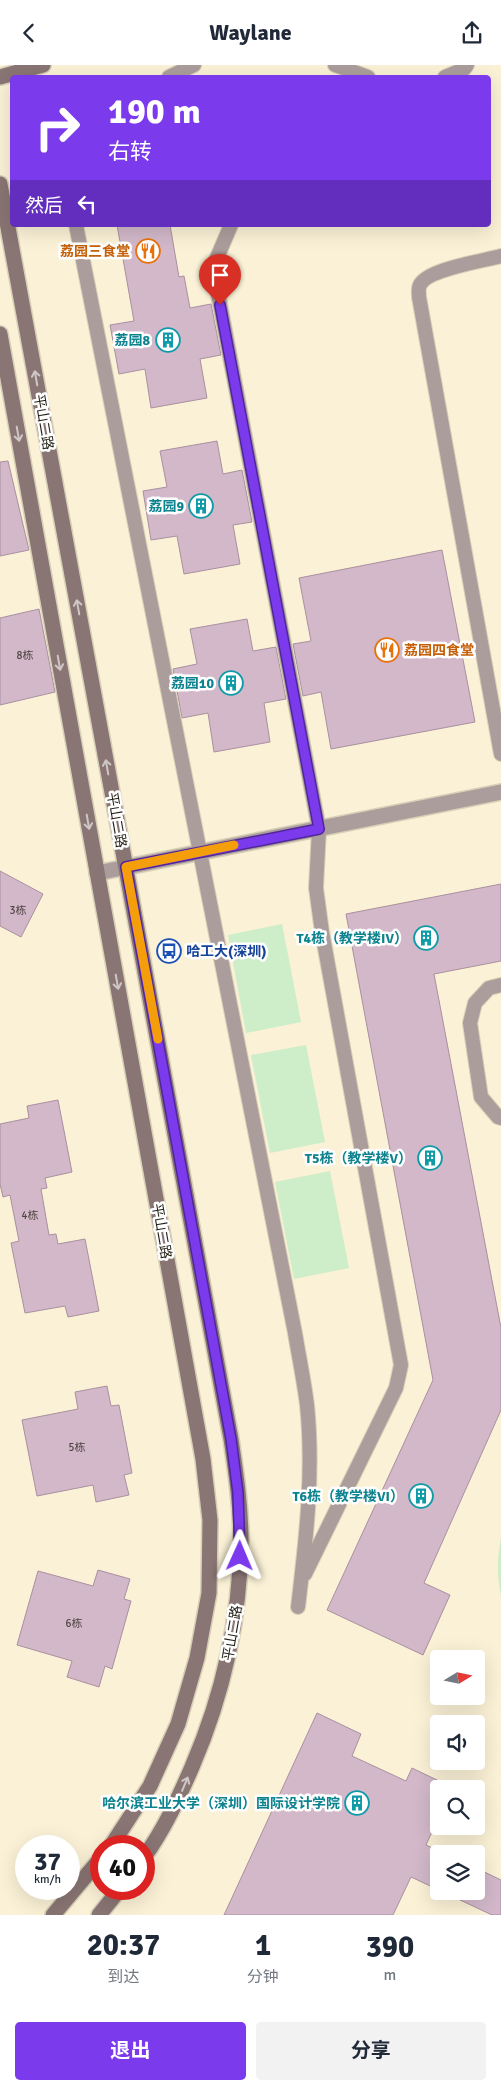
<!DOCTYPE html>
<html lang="zh">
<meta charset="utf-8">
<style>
body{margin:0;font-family:Signika,"Noto Sans SC",sans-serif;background:#f2f2f3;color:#1f2937;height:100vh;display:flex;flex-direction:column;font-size:19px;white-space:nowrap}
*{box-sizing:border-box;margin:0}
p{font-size:16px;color:#747a83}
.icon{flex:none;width:28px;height:28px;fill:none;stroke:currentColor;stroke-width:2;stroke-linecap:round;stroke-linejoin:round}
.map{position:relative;height:1850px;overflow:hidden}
.panel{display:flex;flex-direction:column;background:#fff;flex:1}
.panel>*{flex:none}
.hud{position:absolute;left:10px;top:10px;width:481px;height:152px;border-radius:5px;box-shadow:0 5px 20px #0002;background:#7c3aed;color:#fff;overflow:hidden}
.needle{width:32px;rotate:80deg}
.buttons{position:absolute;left:430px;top:1585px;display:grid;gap:10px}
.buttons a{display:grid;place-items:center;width:55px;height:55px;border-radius:5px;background:#fff;box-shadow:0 5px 20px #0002;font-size:25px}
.speed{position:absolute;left:15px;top:1770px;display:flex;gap:10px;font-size:25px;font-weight:700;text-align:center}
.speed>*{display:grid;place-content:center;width:65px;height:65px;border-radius:50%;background:#fff;box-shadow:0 5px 20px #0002;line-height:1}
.speed small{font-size:12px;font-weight:400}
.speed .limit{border:8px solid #d22;background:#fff;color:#111}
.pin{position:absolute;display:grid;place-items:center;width:42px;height:42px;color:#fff;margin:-51px -21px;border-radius:50% 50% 50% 0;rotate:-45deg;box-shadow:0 0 5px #0007}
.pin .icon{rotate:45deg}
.me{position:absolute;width:55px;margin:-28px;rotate:1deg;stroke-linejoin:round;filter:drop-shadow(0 0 4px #0008)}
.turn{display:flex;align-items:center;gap:18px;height:105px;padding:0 15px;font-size:22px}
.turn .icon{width:65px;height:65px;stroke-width:2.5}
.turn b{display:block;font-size:35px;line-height:42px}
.then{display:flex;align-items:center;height:48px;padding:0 15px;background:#0003;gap:10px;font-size:19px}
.eta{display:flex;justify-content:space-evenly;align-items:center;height:85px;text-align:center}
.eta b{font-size:30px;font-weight:700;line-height:35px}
.button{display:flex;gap:10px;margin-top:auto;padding:10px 15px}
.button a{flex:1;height:58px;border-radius:5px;background:#7c3aed;color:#fff;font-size:20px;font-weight:700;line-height:58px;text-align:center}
.button a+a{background:#f2f2f3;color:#1f2937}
header{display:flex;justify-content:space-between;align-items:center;height:65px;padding:0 15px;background:#fff;font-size:22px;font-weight:700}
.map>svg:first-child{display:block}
.green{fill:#ceedc9}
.building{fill:#d2b8c9;stroke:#a990a0}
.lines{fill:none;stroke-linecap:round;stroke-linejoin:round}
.lane-casing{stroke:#d7cfb7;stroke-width:16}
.street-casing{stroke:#d7cfb7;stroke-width:18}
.secondary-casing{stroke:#d7cfb7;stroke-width:18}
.lane{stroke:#ab9d9c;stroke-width:14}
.street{stroke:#ab9d9c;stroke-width:15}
.secondary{stroke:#897573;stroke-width:15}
.oneway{stroke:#cfc7c6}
.route-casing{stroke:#51269a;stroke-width:12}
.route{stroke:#7c3aed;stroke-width:9}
.slow{stroke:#f59e0b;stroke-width:9}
.labels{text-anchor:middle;stroke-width:5;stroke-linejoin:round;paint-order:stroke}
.number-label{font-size:11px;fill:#4e4542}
.food-label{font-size:14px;font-weight:bold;fill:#c56008;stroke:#fefefe;text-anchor:end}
.culture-label{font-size:14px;font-weight:bold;fill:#0d838f;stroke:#fefefe;text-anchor:end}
.street-label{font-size:14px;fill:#221f15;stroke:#fefefe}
.transit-label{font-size:14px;font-weight:bold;fill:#164399;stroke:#fefefe;text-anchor:start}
</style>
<header><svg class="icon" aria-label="back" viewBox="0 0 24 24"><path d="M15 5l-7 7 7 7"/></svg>Waylane<svg class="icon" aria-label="share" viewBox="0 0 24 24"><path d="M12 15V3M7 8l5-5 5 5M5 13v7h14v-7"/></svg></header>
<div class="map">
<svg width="501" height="1850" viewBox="0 0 501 1850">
<rect width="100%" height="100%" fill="#faf1d6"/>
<g class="green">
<path d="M 282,859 L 301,957 L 246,968 L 228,870 Z"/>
<path d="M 306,980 L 325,1077 L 270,1088 L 251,990 Z"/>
<path d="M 330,1106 L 349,1203 L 294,1214 L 275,1117 Z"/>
<path d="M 501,1473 L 501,1531 C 497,1513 497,1491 501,1473 Z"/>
</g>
<g class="building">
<path d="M 117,160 L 170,160 L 179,212 L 184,211 L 190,243 L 211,239 L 221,290 L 200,294 L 207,333 L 151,343 L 145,304 L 119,309 L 110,260 L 134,256 Z"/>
<path d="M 217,376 L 223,409 L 242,405 L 252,457 L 233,460 L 240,499 L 184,509 L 177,471 L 151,475 L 143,426 L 167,422 L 160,386 Z"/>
<path d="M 8,396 L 29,485 L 0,491 L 0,397 Z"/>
<path d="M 442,485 L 475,657 L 331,684 L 321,627 L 303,631 L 293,579 L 311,576 L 299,513 Z"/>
<path d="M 39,544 L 55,627 L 0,640 L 0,553 Z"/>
<path d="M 247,554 L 253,586 L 276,582 L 286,634 L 264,638 L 270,677 L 214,687 L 208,648 L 182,653 L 173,604 L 197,599 L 190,564 Z"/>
<path d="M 0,806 L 43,829 L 21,872 L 0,861 Z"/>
<path d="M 501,819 L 501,896 L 434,909 L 501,1263 L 501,1345 L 424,1518 L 450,1530 L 423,1590 L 327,1545 L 433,1315 L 346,849 Z"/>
<path d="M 58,1035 L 72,1107 L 45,1113 L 47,1123 L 41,1124 L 49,1170 L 56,1169 L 58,1179 L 85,1174 L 99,1246 L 68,1252 L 65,1241 L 25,1248 L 11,1178 L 19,1176 L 10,1130 L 3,1132 L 0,1119 L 0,1059 L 29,1053 L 27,1041 Z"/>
<path d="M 107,1321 L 111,1341 L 119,1340 L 132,1408 L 124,1410 L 129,1430 L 96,1437 L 93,1420 L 37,1431 L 22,1355 L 78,1344 L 75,1327 Z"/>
<path d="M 98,1505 L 130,1514 L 124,1534 L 131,1536 L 112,1604 L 105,1601 L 99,1622 L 67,1612 L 72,1596 L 17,1580 L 38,1506 L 93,1521 Z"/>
<path d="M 317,1648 L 361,1669 L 352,1691 L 406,1716 L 412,1703 L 439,1716 L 439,1752 L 426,1780 L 439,1786 L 439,1825 L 411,1812 L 393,1850 L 224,1850 Z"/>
<path d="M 476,1803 L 501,1815 L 501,1850 L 492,1850 L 441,1826 L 476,1826 Z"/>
</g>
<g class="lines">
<g class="lane-casing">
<g id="lane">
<path d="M 335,0 L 368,12"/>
<path d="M 169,12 L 194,0"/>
<path d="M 445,12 L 464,4 L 467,0"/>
<path d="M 76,160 L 295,1268 C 299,1292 304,1316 307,1340 C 314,1407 306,1476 298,1542"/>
<path d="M 231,160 L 213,202 L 319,764 L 316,823 L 322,867 L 401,1300 L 396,1323 L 305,1509"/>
<path d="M 501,191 C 484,196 427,204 420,220 C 418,223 419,228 419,232 L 501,689"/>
<path d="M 501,920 L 489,923 L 475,938 L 470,958 L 481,1032 L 498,1052 L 501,1053"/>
</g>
</g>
<g class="street-casing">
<path id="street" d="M 97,808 L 501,727"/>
</g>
<g class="secondary-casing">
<g id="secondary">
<path d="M 0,12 L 43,0"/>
<path d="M 0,119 L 231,1374 C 236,1408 241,1442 241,1476 C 240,1555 223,1630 192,1702 C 179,1732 164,1765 144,1792"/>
<path d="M 0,269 L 203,1394 L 210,1455 L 209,1528 L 197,1593 L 178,1659 L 150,1721 L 111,1781"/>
<path d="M 53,1850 L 101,1793"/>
<path d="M 99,1850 L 120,1824"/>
</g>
</g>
<use href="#lane" class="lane"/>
<use href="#street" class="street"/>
<use href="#secondary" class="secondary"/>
</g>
<defs><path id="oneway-shaft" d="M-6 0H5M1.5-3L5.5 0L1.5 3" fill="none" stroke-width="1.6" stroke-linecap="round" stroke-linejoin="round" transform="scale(1.25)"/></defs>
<g class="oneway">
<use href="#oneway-shaft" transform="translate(36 313) rotate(-100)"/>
<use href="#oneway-shaft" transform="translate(18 369) rotate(80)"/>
<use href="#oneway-shaft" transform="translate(78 542) rotate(-100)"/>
<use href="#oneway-shaft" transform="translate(59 598) rotate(80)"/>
<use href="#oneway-shaft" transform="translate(107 702) rotate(-100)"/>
<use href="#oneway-shaft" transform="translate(88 757) rotate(80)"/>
<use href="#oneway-shaft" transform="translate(117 917) rotate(80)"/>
<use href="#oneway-shaft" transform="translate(185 1719) rotate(-67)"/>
</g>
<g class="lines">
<g class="route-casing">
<path id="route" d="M 220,240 L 319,764 L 126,802 L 231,1374 L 238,1428 L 240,1491"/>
</g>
<use href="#route" class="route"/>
<path class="slow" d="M 158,974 L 126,802 L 234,780"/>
</g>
<defs>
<g id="restaurant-ring" transform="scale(1.25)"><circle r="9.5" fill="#fefefe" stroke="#e8710a" stroke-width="1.5"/><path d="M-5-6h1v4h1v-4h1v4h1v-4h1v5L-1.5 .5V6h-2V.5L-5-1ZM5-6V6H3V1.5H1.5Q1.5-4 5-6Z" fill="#e8710a"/></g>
<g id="building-ring" transform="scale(1.25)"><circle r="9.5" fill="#fefefe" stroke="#0f9aa8" stroke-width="1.5"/><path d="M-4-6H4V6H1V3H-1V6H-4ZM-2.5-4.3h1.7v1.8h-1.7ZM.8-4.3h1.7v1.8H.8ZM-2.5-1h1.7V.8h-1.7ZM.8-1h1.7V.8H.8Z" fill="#0f9aa8"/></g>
<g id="bus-ring" transform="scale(1.25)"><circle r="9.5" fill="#fefefe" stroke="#1a4fb4" stroke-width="1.5"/><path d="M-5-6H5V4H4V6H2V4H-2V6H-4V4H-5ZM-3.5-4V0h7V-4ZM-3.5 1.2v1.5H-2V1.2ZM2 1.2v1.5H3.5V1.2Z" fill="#1a4fb4"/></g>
</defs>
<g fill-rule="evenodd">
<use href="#restaurant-ring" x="148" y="186"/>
<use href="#building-ring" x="168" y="275"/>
<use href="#building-ring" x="201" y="441"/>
<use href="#restaurant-ring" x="387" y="585"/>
<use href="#building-ring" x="231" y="618"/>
<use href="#building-ring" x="426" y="873"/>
<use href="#bus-ring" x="169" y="886"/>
<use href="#building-ring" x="430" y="1093"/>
<use href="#building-ring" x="421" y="1431"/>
<use href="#building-ring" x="357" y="1738"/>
</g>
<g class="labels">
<g class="number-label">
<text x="25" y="594">8栋</text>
<text x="18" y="849">3栋</text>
<text x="30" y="1154">4栋</text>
<text x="77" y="1386">5栋</text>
<text x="74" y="1562">6栋</text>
</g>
<g class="food-label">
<text x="130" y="191">荔园三食堂</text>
<text x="404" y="590" text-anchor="start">荔园四食堂</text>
</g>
<g class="culture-label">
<text x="150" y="280">荔园8</text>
<text x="184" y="446">荔园9</text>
<text x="214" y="623">荔园10</text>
<text x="408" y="878">T4栋（教学楼IV）</text>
<text x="412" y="1098">T5栋（教学楼V）</text>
<text x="404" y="1436">T6栋（教学楼VI）</text>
<text x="340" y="1743">哈尔滨工业大学（深圳）国际设计学院</text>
</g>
<g class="street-label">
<text transform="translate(44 357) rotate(80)" y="5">平山二路</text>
<text transform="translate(117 755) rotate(80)" y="5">平山二路</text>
<text transform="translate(162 1166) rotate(80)" y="5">平山二路</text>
<text transform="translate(232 1568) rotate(-80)" y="5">平山二路</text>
</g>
<g class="transit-label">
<text x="186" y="891">哈工大(深圳)</text>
</g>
</g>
</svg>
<div class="buttons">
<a><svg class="needle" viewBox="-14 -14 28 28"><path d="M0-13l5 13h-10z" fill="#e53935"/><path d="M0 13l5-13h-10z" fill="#747a83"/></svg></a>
<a><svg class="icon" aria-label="sound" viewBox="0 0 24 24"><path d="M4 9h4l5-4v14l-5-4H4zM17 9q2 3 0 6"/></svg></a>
<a><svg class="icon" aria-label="search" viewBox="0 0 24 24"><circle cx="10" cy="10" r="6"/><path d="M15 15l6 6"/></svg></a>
<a><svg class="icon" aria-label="layers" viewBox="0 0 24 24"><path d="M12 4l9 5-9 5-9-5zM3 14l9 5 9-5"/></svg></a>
</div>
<div class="speed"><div>37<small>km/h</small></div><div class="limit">40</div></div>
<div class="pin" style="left:220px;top:240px;background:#d93025"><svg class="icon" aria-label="arrive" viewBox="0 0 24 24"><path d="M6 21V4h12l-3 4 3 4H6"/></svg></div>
<svg class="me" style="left:240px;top:1491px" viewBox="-20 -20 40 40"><path d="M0-17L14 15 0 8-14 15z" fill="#7c3aed" stroke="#fff" stroke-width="4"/></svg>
<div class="hud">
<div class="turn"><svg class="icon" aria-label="right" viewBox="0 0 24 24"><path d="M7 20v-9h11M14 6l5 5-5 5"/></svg><div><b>190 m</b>右转</div></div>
<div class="then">然后<svg class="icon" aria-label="left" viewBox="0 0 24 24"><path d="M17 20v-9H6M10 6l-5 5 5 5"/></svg></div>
</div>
</div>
<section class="panel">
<div class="eta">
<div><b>20:37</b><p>到达</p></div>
<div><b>1</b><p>分钟</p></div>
<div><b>390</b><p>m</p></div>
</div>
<div class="button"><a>退出</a><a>分享</a></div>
</section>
